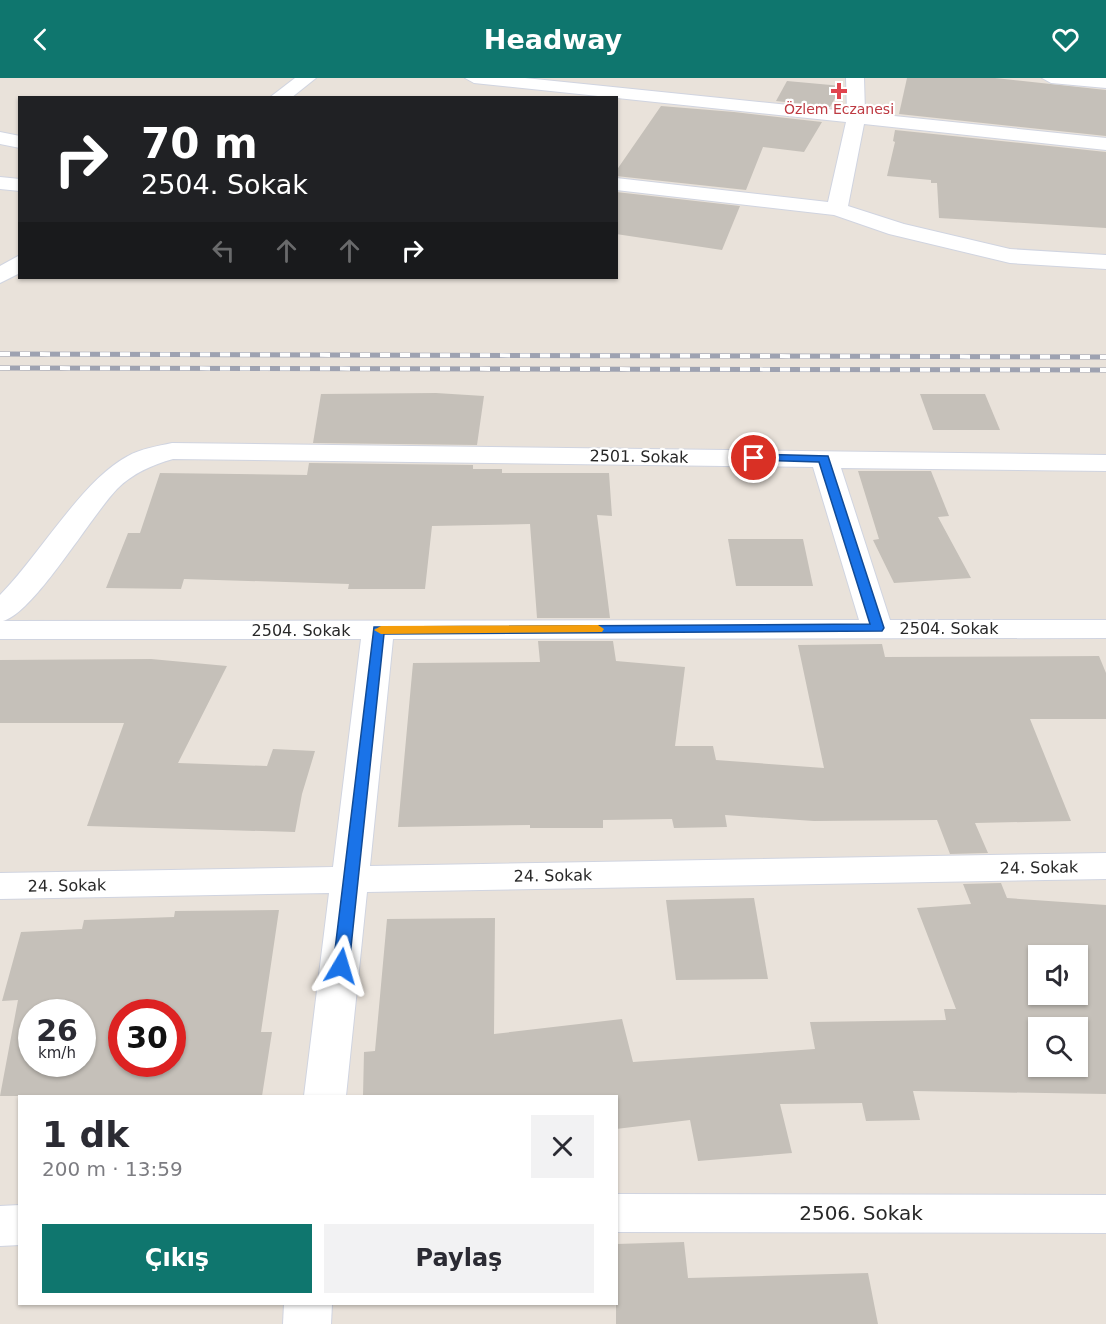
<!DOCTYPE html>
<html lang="tr">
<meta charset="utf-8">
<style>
body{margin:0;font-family:"DejaVu Sans",sans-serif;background:#f2f2f3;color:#2b2b33;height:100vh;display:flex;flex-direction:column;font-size:22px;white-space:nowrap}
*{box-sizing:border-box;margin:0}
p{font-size:20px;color:#7c7c81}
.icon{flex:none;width:33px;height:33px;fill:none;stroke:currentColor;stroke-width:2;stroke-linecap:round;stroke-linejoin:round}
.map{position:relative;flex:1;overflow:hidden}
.side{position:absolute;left:18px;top:1017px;width:600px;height:210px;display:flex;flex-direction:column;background:#fff;border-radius:0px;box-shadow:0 2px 4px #0004}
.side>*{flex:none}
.banner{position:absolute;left:18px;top:18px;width:600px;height:183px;border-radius:0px;box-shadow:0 2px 4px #0004;background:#202124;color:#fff;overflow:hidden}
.controls{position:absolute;left:1028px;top:867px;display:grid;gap:12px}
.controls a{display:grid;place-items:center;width:60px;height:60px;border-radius:0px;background:#fff;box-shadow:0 2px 4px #0004;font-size:30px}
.speed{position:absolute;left:18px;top:921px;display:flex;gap:12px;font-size:30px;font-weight:700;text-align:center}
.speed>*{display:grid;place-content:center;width:78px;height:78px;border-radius:50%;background:#fff;box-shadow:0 2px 4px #0004;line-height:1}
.speed small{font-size:15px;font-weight:400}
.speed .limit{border:9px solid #d22;background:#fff;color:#111}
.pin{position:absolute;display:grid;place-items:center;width:51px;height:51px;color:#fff;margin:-26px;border:3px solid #fff;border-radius:50%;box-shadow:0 2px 6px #0007}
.me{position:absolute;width:66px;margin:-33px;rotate:7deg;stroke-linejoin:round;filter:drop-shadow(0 0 4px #0008)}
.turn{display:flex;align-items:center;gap:21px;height:126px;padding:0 24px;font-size:27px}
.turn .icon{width:78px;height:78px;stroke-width:2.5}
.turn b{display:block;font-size:42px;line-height:51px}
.lanes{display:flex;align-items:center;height:57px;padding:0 24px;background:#0003;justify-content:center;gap:30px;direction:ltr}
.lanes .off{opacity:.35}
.round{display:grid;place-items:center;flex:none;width:63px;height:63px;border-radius:0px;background:#f2f2f3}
.overview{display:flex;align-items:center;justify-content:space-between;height:102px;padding:0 24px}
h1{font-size:36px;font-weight:700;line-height:45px}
.cta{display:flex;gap:12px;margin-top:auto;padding:12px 24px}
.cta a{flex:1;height:69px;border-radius:0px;background:#0f766e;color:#fff;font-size:24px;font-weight:700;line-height:69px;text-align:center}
.cta a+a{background:#f2f2f3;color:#2b2b33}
header{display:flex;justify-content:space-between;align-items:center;height:78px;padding:0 24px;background:#0f766e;color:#fff;font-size:27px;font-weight:700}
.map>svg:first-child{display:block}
.building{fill:#c5c0b9;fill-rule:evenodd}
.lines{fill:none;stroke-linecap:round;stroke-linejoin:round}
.street-casing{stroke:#d0d4e0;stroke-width:2}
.street{fill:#fff;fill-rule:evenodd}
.rail-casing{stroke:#9ea2b1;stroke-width:5}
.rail{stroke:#fff;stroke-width:4;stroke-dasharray:10;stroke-linecap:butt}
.route{fill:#1a73e8;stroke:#114b97;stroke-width:1.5}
.slow{fill:#f59e0b}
.health-dot{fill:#e0444e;stroke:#fff;stroke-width:2}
.labels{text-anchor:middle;stroke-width:4.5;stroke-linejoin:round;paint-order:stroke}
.far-health-label{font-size:14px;fill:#be3a42;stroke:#fff}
.street-label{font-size:16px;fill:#282828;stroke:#fff}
.near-street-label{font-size:20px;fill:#282828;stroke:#fff}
</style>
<header><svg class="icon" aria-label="back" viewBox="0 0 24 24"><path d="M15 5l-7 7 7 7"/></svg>Headway<svg class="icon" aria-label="heart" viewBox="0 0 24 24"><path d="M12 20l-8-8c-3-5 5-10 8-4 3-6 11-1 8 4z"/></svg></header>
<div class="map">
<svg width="1106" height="1246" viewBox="0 0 1106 1246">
<rect width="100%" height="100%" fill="#e9e2da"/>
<g class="building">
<path d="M 907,0 L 995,0 L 1106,12 L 1106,58 L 899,36 Z"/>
<path d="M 787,3 L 842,8 L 830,29 L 776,23 Z"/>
<path d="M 661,28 L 734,34 L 822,44 L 804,74 L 763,69 L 746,112 L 616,98 L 616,93 Z"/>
<path d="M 895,52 L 1106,74 L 1106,150 L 939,140 L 937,105 L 931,105 L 931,102 L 887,98 L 895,64 L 893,63 Z"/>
<path d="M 616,114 L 740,128 L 722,172 L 616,156 Z"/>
<path d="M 436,315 L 484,318 L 477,367 L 313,365 L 321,316 Z"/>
<path d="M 920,316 L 985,316 L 1000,352 L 933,352 Z"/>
<path d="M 309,385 L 473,387 L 473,391 L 502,391 L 502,395 L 609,395 L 612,438 L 597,437 L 610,540 L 537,540 L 530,446 L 432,448 L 425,511 L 348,511 L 349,506 L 184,501 L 181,511 L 106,510 L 128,455 L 140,455 L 160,395 L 307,397 Z"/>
<path d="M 858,393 L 931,393 L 949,438 L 938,439 L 971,500 L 894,505 L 873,462 L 879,461 Z"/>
<path d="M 728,461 L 803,461 L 813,508 L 736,508 Z"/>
<path d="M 538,563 L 613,563 L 616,583 L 685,589 L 675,668 L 713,668 L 716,682 L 824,690 L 798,567 L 882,566 L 885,579 L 1099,578 L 1106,595 L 1106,641 L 1030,641 L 1071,743 L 975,745 L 988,775 L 950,776 L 937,742 L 814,743 L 725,737 L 727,749 L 674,750 L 672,741 L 603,742 L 603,750 L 530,750 L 530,747 L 398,749 L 413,585 L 540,584 Z"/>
<path d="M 151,581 L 227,588 L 178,685 L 267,688 L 273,671 L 315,673 L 302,716 L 295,754 L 87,748 L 124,645 L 0,645 L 0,582 Z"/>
<path d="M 1001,805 L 1007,820 L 1106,827 L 1106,1016 L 913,1013 L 920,1042 L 866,1043 L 862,1025 L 780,1026 L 792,1075 L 698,1083 L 690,1042 L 616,1051 L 616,1018 L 363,1018 L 364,974 L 375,973 L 387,841 L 495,840 L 494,956 L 622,941 L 633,984 L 815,971 L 810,944 L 946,942 L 944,931 L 956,931 L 917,830 L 971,826 L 963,806 ZM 1038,878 L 1077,878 L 1077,916 L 1038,916 ZM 1038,950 L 1077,950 L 1077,988 L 1038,988 Z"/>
<path d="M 754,820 L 768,901 L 676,902 L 666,822 Z"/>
<path d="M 279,832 L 261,954 L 272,954 L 262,1018 L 0,1018 L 18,922 L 2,923 L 21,854 L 82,851 L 84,842 L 174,839 L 175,833 ZM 32,934 L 82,934 L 82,986 L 32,986 ZM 122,934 L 172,934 L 172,986 L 122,986 Z"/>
<path d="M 684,1164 L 688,1200 L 868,1195 L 878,1246 L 616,1246 L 616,1166 Z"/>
</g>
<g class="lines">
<g class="street-casing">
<g id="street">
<path d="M 295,0 L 316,0 L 291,20 L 269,20 Z"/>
<path d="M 465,0 L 525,0 L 847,33 L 846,0 L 864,0 L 865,35 L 1106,60 L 1106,72 L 864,46 L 848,128 L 904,146 L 1010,171 L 1106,177 L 1106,191 L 1010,185 L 889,156 L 834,137 L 616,112 L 616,100 L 828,124 L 846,44 L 474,5 Z"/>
<path d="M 1042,0 L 1106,0 L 1106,10 L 1051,5 Z"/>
<path d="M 0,54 L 20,58 L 20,70 L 0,66 Z"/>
<path d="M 0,99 L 20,101 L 20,113 L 0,111 Z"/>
<path d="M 20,177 L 20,195 L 0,205 L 0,188 Z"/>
<path d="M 172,365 L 1106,377 L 1106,393 L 841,390 L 890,542 L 1106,542 L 1106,560 L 393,561 L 370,788 L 1106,775 L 1106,801 L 367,814 L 346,1018 L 304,1018 L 329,815 L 0,821 L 0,795 L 333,789 L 361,561 L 0,561 L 0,517 C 39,478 82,402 128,378 C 140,371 158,368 172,365 ZM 173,381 L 813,389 L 859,542 L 3,543 C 34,535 91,438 117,411 C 133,395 152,387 173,381 Z"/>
<path d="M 616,1116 L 1106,1117 L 1106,1155 L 616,1154 Z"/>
<path d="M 20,1127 L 20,1167 L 0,1168 L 0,1128 Z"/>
<path d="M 284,1226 L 332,1226 L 331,1246 L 283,1246 Z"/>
</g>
</g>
<use href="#street" class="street"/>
<g class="rail-casing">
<g id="rail">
<path d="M 0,276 L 1106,279"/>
<path d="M 0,290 L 1106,292"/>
</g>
</g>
<use href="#rail" class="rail"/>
</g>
<path class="route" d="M 754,376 L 828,378 L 884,550 L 882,553 L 384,556 L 349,888 L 341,894 L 335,892 L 333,888 L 374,549 L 870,546 L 819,384 L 750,382 L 750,377 Z"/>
<path class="slow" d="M 598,547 L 604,551 L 602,554 L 381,556 L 374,552 L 381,548 Z"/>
<path class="health-dot" d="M836 4h6v6h6v6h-6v6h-6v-6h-6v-6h6z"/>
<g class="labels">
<g class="far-health-label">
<text x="839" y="36">Özlem Eczanesi</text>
</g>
<g class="street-label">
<text transform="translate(639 378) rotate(1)" y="6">2501. Sokak</text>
<text x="949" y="556">2504. Sokak</text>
<text x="301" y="558">2504. Sokak</text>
<text transform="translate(1039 789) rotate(-1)" y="6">24. Sokak</text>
<text transform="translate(553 797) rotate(-1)" y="6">24. Sokak</text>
<text transform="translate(67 807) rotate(-1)" y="6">24. Sokak</text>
</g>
<g class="near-street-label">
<text x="861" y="1142">2506. Sokak</text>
</g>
</g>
</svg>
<div class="controls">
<a><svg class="icon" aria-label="sound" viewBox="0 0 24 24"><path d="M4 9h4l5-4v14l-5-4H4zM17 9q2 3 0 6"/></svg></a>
<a><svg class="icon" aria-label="search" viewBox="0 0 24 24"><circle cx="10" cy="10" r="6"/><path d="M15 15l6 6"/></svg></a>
</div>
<div class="speed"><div>26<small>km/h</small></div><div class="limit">30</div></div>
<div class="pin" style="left:754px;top:380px;background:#d93025"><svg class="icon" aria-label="arrive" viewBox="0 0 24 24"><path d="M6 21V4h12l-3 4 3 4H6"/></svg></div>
<svg class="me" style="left:341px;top:888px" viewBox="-20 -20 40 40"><path d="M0-17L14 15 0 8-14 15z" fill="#1a73e8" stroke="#fff" stroke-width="4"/></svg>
<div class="banner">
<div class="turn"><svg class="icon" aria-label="right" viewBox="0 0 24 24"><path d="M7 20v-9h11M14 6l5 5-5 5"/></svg><div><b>70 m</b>2504. Sokak</div></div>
<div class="lanes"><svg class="icon off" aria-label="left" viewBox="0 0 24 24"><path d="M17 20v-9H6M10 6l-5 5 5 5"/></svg><svg class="icon off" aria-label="ahead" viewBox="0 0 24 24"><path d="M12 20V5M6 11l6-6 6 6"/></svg><svg class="icon off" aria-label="ahead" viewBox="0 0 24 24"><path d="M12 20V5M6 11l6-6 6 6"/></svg><svg class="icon" aria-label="right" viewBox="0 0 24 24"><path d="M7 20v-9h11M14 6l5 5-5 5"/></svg></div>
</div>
<section class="side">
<div class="overview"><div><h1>1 dk</h1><p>200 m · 13:59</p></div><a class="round"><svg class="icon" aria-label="close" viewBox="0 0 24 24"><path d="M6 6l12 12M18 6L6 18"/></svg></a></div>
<div class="cta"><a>Çıkış</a><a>Paylaş</a></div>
</section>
</div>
